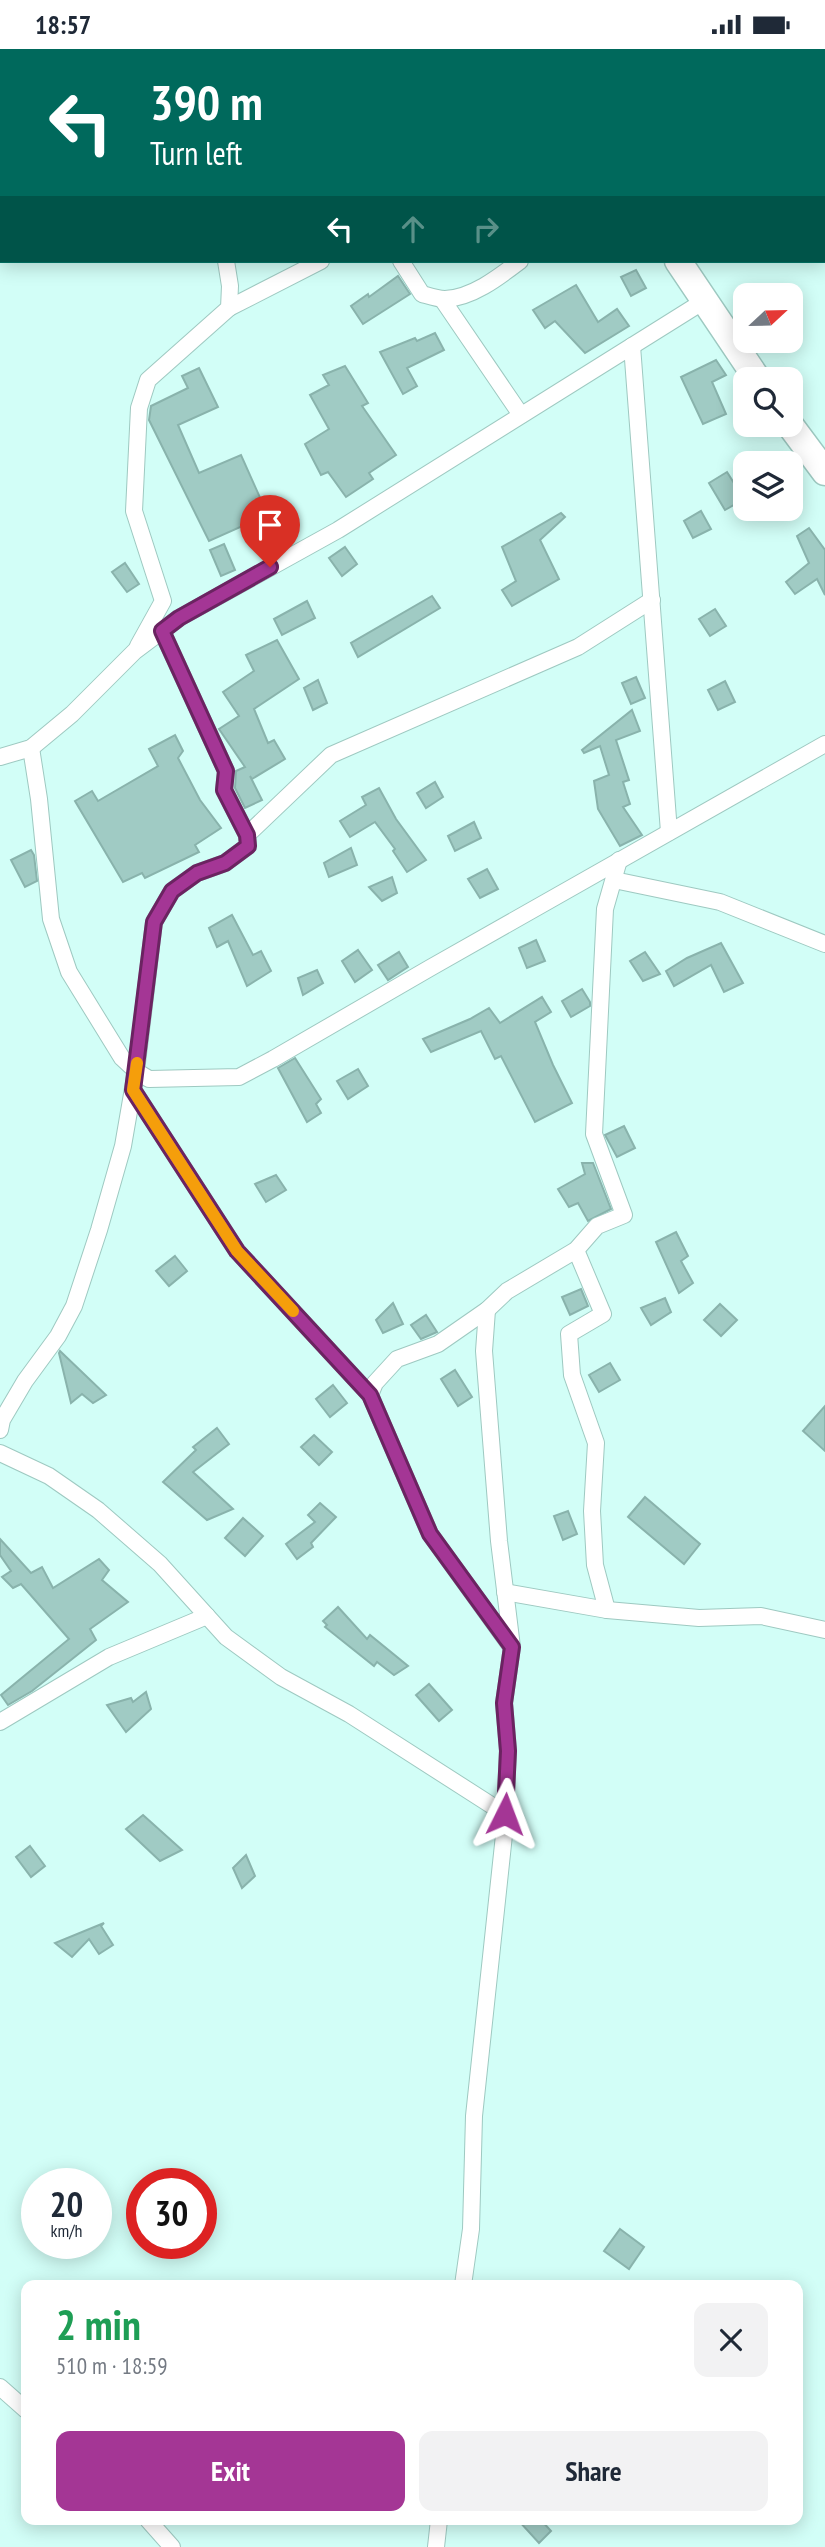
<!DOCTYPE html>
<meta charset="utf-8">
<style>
body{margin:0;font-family:"PT Sans Narrow",sans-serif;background:#f2f2f3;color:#1f2937;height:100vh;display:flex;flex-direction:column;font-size:26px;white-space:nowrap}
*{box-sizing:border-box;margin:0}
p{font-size:23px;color:#747a83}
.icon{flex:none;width:38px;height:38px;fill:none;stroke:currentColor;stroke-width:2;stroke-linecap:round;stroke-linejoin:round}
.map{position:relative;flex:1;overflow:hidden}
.side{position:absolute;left:21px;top:2231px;width:782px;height:245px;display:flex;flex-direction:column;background:#fff;border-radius:14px;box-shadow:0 4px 18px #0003}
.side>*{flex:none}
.top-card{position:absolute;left:0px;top:0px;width:826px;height:214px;box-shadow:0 4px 18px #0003;background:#00695c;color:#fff;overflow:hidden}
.needle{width:46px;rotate:68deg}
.tools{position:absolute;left:733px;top:234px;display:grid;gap:14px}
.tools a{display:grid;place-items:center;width:70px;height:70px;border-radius:14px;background:#fff;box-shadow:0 4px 18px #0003;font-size:35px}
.speed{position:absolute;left:21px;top:2119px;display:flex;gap:14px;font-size:35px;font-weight:700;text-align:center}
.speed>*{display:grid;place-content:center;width:91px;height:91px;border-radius:50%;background:#fff;box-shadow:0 4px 18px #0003;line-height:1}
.speed small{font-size:18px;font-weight:400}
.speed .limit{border:10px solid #d22;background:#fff;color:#111}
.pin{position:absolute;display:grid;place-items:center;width:60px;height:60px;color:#fff;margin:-72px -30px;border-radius:50% 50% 50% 0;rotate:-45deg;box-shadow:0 0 7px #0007}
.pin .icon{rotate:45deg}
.me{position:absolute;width:77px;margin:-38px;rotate:3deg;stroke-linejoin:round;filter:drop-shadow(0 0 5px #0008)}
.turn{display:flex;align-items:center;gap:24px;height:147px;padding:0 35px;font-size:32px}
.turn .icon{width:91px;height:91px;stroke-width:2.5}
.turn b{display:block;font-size:49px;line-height:60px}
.lanes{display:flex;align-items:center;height:66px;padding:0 35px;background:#0003;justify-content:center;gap:35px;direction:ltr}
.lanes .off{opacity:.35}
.round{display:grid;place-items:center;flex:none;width:74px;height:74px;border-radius:14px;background:#f2f2f3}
.headline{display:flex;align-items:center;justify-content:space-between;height:119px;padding:0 35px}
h1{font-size:42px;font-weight:700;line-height:52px;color:#1e9e55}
.primary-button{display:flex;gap:14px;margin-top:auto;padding:14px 35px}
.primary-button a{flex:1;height:80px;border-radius:14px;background:#a43695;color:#fff;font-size:28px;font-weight:700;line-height:80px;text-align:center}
.primary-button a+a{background:#f2f2f3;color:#1f2937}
.status{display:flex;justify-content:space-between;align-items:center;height:49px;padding:0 35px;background:#fff;direction:ltr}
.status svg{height:19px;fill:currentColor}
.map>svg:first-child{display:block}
.building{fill:#a0cbc4;stroke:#89b3ac;stroke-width:2}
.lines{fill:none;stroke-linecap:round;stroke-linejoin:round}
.street-casing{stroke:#9ec9c1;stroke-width:18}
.primary-casing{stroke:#9ec9c1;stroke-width:29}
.street{stroke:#fff;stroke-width:16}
.primary{stroke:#fff;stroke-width:26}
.route-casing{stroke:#6b2361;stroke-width:18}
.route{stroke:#a43695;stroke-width:12}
.slow{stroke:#f59e0b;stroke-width:12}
</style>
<div class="status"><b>18:57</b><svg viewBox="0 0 49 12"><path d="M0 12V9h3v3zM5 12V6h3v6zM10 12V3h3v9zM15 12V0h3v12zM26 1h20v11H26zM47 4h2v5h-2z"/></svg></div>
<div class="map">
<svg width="825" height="2498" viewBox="0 0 825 2498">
<rect width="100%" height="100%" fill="#d2fef7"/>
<g class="building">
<path d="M 636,221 L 646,239 L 631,247 L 621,228 Z"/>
<path d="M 398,227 L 410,245 L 363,275 L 351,257 L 368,245 L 369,248 Z"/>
<path d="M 576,236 L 598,273 L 617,260 L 629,277 L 585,304 L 555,272 L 545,279 L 533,261 Z"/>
<path d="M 435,284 L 444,301 L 407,319 L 417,337 L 403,345 L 380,303 L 415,289 L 417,292 Z"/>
<path d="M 716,311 L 726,326 L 712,333 L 726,365 L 703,375 L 681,328 Z"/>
<path d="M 345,317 L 368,354 L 362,357 L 396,406 L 369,424 L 373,430 L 346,448 L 328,423 L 321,426 L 305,395 L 329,380 L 310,346 L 329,336 L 323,326 Z"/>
<path d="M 199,319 L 218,358 L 178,376 L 199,424 L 241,406 L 278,489 L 258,497 L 249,474 L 209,492 L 149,371 L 151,357 L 188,339 L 182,327 Z"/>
<path d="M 727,423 L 744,450 L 725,461 L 709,434 Z"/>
<path d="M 701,462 L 711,480 L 693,489 L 684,472 Z"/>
<path d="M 561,464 L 565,468 L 540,491 L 559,530 L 512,557 L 502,541 L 516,532 L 502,498 Z"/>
<path d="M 809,479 L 825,501 L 825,546 L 817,530 L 795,545 L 786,533 L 809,514 L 797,487 Z"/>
<path d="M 224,495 L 235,521 L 221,527 L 210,501 Z"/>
<path d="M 345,498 L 357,515 L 342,527 L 329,509 Z"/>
<path d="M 125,514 L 139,535 L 127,543 L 112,523 Z"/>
<path d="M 432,547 L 440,559 L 358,608 L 351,594 Z"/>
<path d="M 307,552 L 315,569 L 282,586 L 274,570 Z"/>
<path d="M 715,560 L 726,577 L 710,587 L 699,570 Z"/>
<path d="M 277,591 L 299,630 L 254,660 L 268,694 L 274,691 L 285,710 L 252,730 L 250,727 L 262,751 L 245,759 L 235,739 L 236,722 L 245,718 L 219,680 L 239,667 L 223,643 L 254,622 L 246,606 Z"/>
<path d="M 636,628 L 645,649 L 631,655 L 622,634 Z"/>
<path d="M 318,631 L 327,654 L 313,661 L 304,639 Z"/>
<path d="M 725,632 L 735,653 L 718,661 L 708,641 Z"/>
<path d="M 632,661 L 640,682 L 616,691 L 629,731 L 623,733 L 630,755 L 623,758 L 642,786 L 620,797 L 598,760 L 594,732 L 609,726 L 600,697 L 584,704 L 582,701 Z"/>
<path d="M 175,686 L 183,702 L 178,709 L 200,751 L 221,779 L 195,796 L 199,803 L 145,829 L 142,824 L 123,833 L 75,752 L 92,742 L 98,752 L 158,717 L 149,700 Z"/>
<path d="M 435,733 L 443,748 L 426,759 L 417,744 Z"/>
<path d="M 379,739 L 396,770 L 426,811 L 407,823 L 393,802 L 395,800 L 375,773 L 350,788 L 340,772 L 366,756 L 362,748 Z"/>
<path d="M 474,773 L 481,789 L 455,802 L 448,787 Z"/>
<path d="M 351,799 L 357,816 L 329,828 L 324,814 Z"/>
<path d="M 31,801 L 34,806 L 37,832 L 25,838 L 11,811 Z"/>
<path d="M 487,820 L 498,840 L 480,849 L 468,830 Z"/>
<path d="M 392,828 L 397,844 L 382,852 L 369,838 Z"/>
<path d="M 232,866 L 253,906 L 261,902 L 271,922 L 247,937 L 228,892 L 217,898 L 209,879 Z"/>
<path d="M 536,891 L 545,912 L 527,919 L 519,899 Z"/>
<path d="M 721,894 L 743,934 L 724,943 L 711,916 L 674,937 L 666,922 L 687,909 Z"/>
<path d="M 358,901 L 372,921 L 355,933 L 342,912 Z"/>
<path d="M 399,903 L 408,918 L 388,931 L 378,916 Z"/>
<path d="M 645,903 L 660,925 L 643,932 L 630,912 Z"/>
<path d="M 317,921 L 323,934 L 303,946 L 298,929 Z"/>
<path d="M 582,940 L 590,953 L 590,957 L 571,968 L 562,952 Z"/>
<path d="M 542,948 L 551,963 L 535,973 L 553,1016 L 572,1054 L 535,1073 L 501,1007 L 495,1010 L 481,982 L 431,1003 L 423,990 L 470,970 L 489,959 L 500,974 Z"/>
<path d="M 295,1009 L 321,1050 L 316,1055 L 321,1064 L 307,1073 L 278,1019 Z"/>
<path d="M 358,1020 L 368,1037 L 348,1050 L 337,1032 Z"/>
<path d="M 624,1077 L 635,1099 L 617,1108 L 605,1086 Z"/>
<path d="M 582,1114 L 593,1114 L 611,1160 L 588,1172 L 578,1154 L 569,1158 L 558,1140 L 585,1125 Z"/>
<path d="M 276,1126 L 286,1141 L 266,1153 L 255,1135 Z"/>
<path d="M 676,1183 L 688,1207 L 681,1212 L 693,1234 L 679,1244 L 656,1193 Z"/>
<path d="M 175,1207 L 187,1222 L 169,1237 L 156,1222 Z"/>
<path d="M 581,1240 L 588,1257 L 570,1266 L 562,1248 Z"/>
<path d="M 665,1249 L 671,1263 L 651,1276 L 641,1259 Z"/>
<path d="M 393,1254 L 403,1275 L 383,1284 L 376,1271 Z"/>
<path d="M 720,1255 L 737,1271 L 721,1287 L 704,1271 Z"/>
<path d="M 426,1266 L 437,1283 L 421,1290 L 411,1276 Z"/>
<path d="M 60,1302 L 106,1346 L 93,1354 L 82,1345 L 71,1354 L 59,1304 Z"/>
<path d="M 610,1314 L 620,1331 L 599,1343 L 589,1326 Z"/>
<path d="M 455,1321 L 472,1348 L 458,1357 L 441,1330 Z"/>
<path d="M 333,1336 L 347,1354 L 330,1368 L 316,1350 Z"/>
<path d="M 825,1357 L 825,1402 L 803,1382 Z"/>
<path d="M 217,1379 L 229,1395 L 193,1423 L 233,1460 L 207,1471 L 163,1433 L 196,1401 L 193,1398 Z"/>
<path d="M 314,1386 L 332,1403 L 319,1416 L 301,1398 Z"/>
<path d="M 645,1448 L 700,1495 L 684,1515 L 628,1468 Z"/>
<path d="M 320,1454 L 336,1468 L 311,1494 L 313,1498 L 297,1510 L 286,1495 L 315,1473 L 308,1466 Z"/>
<path d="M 568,1462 L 577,1485 L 563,1491 L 554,1467 Z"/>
<path d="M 243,1469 L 263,1487 L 245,1507 L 225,1489 Z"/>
<path d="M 0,1490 L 31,1524 L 42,1518 L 53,1539 L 99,1510 L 109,1521 L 102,1531 L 128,1553 L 90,1580 L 96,1591 L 32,1642 L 8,1656 L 1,1646 L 69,1590 L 21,1535 L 13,1539 L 2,1528 L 11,1522 L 0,1506 Z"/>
<path d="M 338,1558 L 367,1590 L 370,1586 L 408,1617 L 394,1626 L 377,1613 L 374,1617 L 325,1578 L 327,1576 L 323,1572 Z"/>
<path d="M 429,1635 L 452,1661 L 439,1672 L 416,1646 Z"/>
<path d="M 146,1643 L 151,1660 L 126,1683 L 107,1656 L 131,1649 L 133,1653 Z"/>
<path d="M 143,1766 L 182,1801 L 160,1812 L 126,1780 Z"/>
<path d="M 30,1797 L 45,1817 L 31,1828 L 16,1808 Z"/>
<path d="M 246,1806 L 255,1827 L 242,1839 L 233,1819 Z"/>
<path d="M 104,1874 L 101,1877 L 113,1896 L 99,1905 L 89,1890 L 72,1908 L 55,1894 Z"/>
<path d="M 620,2180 L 644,2198 L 629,2220 L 604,2202 Z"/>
<path d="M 518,2471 L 541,2471 L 551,2482 L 539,2494 Z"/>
</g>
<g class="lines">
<g class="street-casing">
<g id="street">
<path d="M 171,0 L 171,2"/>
<path d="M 276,0 L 277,2"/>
<path d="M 645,0 L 645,2"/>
<path d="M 792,0 L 795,2"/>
<path d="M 813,0 L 814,2"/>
<path d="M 824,22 L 825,23"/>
<path d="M 401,212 L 422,245 C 429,247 437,250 445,250 C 472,249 499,228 520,212"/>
<path d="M 442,250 L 521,366"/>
<path d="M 229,259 L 321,212"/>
<path d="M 632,297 L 669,783"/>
<path d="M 162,582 L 226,722 L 224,741 L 247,786"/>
<path d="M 138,597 L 163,552 L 134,462 L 139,359 L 148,331 L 229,259 L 230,237 L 226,212"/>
<path d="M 31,699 L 39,750 L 51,870 L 69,923 L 122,1009 L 136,1022 L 149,1030 L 239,1028 L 273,1010 L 430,919 L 825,695"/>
<path d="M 0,708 L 31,699 L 72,665 L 135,602 L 179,569 L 338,481 L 704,252"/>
<path d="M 614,831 L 720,853 L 825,895"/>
<path d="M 133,1041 L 237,1202 L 370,1346 L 430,1485 L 510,1596"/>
<path d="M 576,1201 L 603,1265 L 569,1285 L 572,1326 L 596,1394 L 592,1462 L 595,1516 L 607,1561"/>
<path d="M 370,1346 L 375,1334 L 397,1310 L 438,1295 L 487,1261 L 507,1242 L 576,1201 L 597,1177 L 624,1166 L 594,1085 L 605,860 L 619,811"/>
<path d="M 0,1381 L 2,1371 L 25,1332 L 58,1287 L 74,1257 L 99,1181 L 123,1097 L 136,1022 L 154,873 L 172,842 L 197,824 L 225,814 L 248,797 L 247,786 L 331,706 L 578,598 L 652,551"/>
<path d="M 0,1404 L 49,1427 L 98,1461 L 160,1515 L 226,1588 L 281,1628 L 349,1665 L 505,1765"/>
<path d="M 505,1543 L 607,1561 L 699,1569 L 761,1567 L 825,1581"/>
<path d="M 0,1673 L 109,1608 L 207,1567"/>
<path d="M 463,2236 L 471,2180 L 474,2067 L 504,1786 L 508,1701 L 504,1654 L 512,1598 L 499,1492 L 484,1302 L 487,1261"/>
<path d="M 0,2338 L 26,2361"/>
<path d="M 148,2471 L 172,2498"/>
<path d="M 436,2498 L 439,2471"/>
</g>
</g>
<g class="primary-casing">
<g id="primary">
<path d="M 528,0 L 530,2"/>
<path d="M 678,212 L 758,331"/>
<path d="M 790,376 L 825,423"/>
</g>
</g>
<use href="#street" class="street"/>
<use href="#primary" class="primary"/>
</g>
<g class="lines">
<g class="route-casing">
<path id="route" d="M 270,518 L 179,569 L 162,582 L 226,722 L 224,741 L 247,786 L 248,797 L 225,814 L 197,824 L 172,842 L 154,873 L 133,1041 L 237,1202 L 370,1346 L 430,1485 L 512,1598 L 504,1654 L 508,1702 L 505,1765"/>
</g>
<use href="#route" class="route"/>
<path class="slow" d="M 137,1014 L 133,1041 L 237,1202 L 293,1262"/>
</g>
</svg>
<div class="tools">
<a><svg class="needle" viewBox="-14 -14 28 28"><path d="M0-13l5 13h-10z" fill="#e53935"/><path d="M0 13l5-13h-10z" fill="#747a83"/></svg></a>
<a><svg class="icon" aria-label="search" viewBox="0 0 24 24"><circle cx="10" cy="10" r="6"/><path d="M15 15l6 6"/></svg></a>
<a><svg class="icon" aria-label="layers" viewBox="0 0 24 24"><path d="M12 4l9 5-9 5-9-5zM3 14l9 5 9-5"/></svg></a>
</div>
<div class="speed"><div>20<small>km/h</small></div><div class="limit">30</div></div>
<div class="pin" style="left:270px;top:518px;background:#d93025"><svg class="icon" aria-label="arrive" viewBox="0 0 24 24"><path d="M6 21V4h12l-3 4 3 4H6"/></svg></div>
<svg class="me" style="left:505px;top:1765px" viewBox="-20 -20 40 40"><path d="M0-17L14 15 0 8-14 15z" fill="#a43695" stroke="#fff" stroke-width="4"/></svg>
<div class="top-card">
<div class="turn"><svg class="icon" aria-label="left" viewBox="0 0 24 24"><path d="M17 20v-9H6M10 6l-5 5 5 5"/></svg><div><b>390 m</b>Turn left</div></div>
<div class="lanes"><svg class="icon" aria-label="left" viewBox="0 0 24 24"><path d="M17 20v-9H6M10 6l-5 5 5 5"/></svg><svg class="icon off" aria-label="ahead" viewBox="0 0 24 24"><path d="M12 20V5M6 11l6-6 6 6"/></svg><svg class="icon off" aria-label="right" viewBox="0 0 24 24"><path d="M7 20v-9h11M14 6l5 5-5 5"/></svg></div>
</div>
<section class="side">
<div class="headline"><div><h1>2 min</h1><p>510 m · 18:59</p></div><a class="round"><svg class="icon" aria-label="close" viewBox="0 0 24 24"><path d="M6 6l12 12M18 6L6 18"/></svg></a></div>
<div class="primary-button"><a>Exit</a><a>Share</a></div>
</section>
</div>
